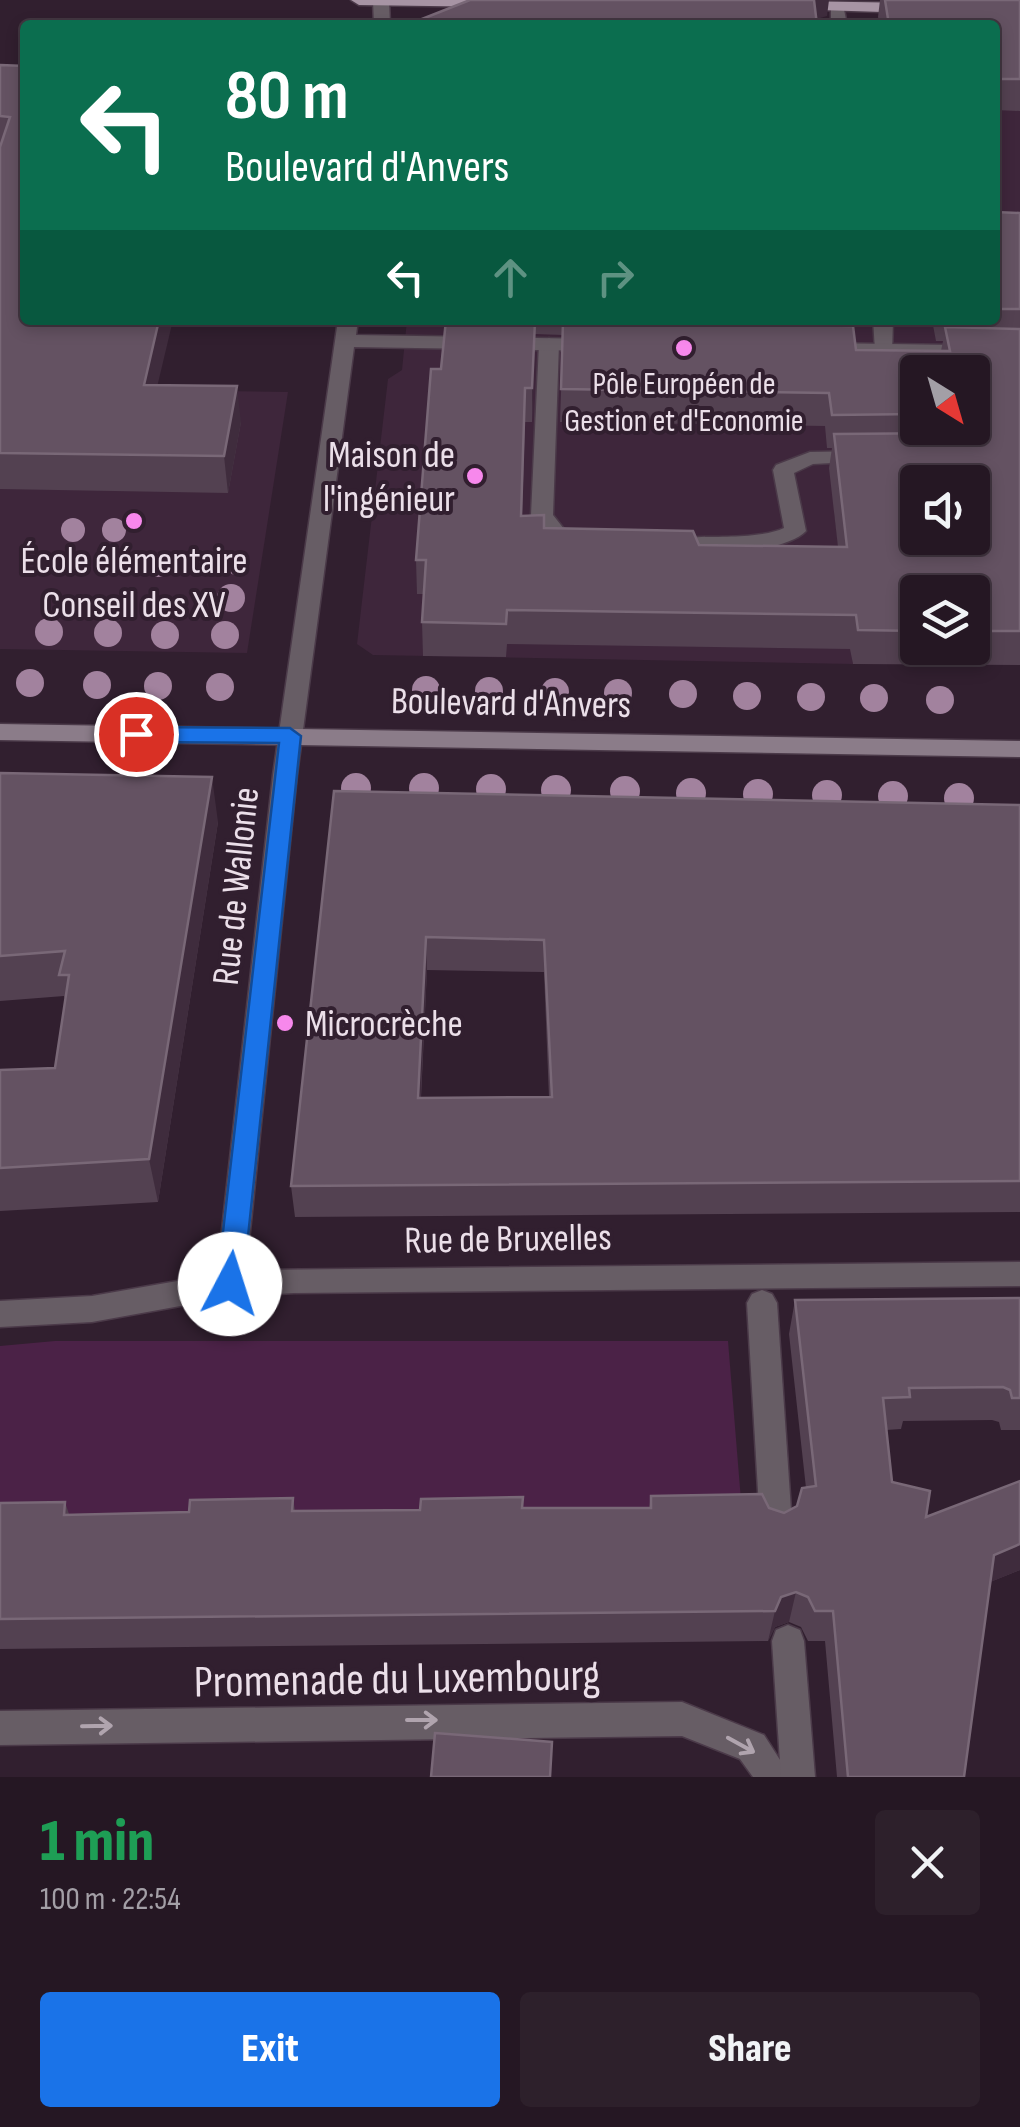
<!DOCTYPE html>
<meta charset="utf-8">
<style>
body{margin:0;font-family:"Sofia Sans Condensed",sans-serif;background:#2d202b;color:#f1f3f6;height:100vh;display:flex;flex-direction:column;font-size:38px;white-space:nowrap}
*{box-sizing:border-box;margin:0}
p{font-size:32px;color:#a39fa6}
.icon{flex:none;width:55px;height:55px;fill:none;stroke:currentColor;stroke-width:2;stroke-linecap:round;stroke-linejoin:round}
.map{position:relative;height:1777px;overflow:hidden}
.panel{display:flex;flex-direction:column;background:#251723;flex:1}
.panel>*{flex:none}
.banner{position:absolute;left:20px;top:20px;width:980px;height:305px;border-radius:10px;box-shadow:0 5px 15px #0003,0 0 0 2px #423641;background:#0b6e4f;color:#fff;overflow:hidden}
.needle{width:65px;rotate:143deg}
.tools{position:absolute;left:900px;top:355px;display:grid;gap:20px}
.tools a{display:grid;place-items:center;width:90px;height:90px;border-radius:10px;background:#251723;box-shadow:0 5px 15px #0003,0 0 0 2px #423641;font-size:50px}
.pin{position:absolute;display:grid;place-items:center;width:85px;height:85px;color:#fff;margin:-42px;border:5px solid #fff;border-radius:50%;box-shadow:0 2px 10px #0007}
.me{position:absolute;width:110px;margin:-55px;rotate:5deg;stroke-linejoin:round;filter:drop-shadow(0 0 8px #0008)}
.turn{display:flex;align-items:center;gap:35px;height:210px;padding:0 40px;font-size:45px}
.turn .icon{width:130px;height:130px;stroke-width:2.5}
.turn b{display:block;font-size:70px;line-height:85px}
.lanes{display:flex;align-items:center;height:95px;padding:0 40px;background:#0003;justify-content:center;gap:50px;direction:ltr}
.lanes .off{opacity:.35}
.round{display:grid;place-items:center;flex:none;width:105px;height:105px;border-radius:10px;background:#2d202b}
.summary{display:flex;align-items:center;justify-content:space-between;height:170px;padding:0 40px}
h1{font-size:60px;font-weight:800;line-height:75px;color:#1e9e55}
.cta{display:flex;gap:20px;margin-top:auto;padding:20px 40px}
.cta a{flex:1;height:115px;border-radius:10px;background:#1a73e8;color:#fff;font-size:40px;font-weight:800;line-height:115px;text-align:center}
.cta a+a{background:#2d202b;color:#f1f3f6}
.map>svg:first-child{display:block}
.built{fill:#3e263b}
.green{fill:#4b2247}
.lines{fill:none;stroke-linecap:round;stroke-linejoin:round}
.service-casing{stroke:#4b3a49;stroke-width:3}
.pedestrian-casing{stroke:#4b3a49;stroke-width:3}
.minor-casing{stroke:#4b3a49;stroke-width:3}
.secondary-casing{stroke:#4b3a49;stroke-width:3}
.primary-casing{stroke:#4b3a49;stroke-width:3}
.service{fill:#675d65;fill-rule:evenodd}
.pedestrian{fill:#675d65;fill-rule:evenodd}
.minor{fill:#675d65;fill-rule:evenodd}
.secondary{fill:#8b7c89;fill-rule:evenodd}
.primary{fill:#a794a4;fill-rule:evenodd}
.tree{fill:#a2829e}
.wall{fill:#534151;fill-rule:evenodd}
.shaded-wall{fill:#3f2c3d}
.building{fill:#645262;stroke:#796877;stroke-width:2.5;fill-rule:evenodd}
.oneway{stroke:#b0a4ae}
.route{fill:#1a73e8;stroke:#114b97;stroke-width:2.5}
.poi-dot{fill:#f788ec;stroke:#311f2f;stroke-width:4}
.labels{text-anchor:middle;stroke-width:8;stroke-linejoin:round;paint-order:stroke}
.far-poi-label{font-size:32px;fill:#ebdfe9;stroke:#311f2f}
.poi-label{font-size:38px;fill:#ebdfe9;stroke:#311f2f;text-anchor:end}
.street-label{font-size:38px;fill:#ebdfe9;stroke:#311f2f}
.near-street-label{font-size:45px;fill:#ebdfe9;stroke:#311f2f}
</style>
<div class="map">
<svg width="1020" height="1777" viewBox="0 0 1020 1777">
<rect width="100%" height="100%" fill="#311f2f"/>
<g class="built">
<path d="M 995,49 L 1020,49 L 1020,325 L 918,372 L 918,428 L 972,482 L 918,482 L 834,511 L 853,664 L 373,655 L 357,644 L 388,379 L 402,370 L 407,320 L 995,320 Z"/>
<path d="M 0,388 L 288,392 L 247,653 L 0,649 Z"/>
</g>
<path class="green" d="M 55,1341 L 728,1341 L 743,1525 L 0,1534 L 0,1346 Z"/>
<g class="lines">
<g class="service-casing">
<g id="service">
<path d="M 831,4 L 843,4 L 847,25 L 831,25 Z"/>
<path d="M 873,320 L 893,320 L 892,354 L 885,356 L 875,350 Z"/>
<path d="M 549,338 L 559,344 L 553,515 L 564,529 L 587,535 L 590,540 L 587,545 L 553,541 L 531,515 L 539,344 Z"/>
<path d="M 864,451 L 871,453 L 874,457 L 871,461 L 813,464 L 794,473 L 806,531 C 785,554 674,564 653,543 C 665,531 750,544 784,528 L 773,470 L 776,465 L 810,452 Z"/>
<path d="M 682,1702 L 764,1735 L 791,1777 L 753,1777 L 740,1759 L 682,1736 L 0,1745 L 0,1711 Z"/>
</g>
</g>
<g class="pedestrian-casing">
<g id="pedestrian">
<path d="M 762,1290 L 772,1294 L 777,1303 L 792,1525 L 787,1535 L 776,1540 L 765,1535 L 760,1525 L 747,1303 L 752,1294 Z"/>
<path d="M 788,1625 L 800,1630 L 804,1641 L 815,1777 L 781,1777 L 772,1641 L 776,1630 Z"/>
</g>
</g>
<g class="minor-casing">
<g id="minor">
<path d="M 373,0 L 389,0 L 390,25 L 374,25 Z"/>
<path d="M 338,320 L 358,320 L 356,335 L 596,339 L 606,345 L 596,351 L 354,347 L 297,775 L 246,1270 L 1020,1262 L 1020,1286 L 294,1293 L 230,1297 L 92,1322 L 0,1327 L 0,1301 L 92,1296 L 217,1274 L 273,775 Z"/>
<path d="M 826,343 L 1020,346 L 1020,358 L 819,353 L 819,345 Z"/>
</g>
</g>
<g class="secondary-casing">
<path id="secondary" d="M 0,724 L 1020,741 L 1020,757 L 0,740 Z"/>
</g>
<g class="primary-casing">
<g id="primary">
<path d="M 351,0 L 506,0 L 507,2 L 499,7 L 359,5 Z"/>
<path d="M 794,1 L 914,3 L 922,8 L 914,13 L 788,9 L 786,6 Z"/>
</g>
</g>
<use href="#service" class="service"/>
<use href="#pedestrian" class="pedestrian"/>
<use href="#minor" class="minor"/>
<use href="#secondary" class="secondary"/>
<use href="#primary" class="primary"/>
</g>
<g class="tree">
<circle cx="73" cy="530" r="12"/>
<circle cx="114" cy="530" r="12"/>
<circle cx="237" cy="563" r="12"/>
<circle cx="158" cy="565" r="12"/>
<circle cx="231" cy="598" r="14"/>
<circle cx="49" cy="632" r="14"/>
<circle cx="108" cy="633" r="14"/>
<circle cx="165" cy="635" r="14"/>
<circle cx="225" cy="635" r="14"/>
<circle cx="30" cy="683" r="14"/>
<circle cx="97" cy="685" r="14"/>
<circle cx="158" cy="686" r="14"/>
<circle cx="220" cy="687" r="14"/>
<circle cx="426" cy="690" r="14"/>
<circle cx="489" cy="691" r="14"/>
<circle cx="555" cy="692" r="14"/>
<circle cx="618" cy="693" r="14"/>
<circle cx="683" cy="694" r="14"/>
<circle cx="747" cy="696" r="14"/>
<circle cx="811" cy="697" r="14"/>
<circle cx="874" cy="698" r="14"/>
<circle cx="940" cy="700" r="14"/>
<circle cx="356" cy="788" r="15"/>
<circle cx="424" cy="788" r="15"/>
<circle cx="491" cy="789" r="15"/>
<circle cx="556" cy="790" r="15"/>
<circle cx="625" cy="791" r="15"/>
<circle cx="691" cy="793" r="15"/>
<circle cx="758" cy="794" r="15"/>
<circle cx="827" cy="795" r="15"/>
<circle cx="893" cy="796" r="15"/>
<circle cx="959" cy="798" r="15"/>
</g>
<g class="wall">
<path d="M 851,0 L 1020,0 L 1020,111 L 995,110 L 995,25 L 880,25 L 878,17 L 880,0 Z"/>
<path d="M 0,65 L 25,66 L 25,320 L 157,385 L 241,422 L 228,493 L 0,489 Z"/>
<path d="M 995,212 L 1020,213 L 1020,665 L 853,664 L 850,649 L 507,644 L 506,657 L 423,656 L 422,622 L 424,594 L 417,594 L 416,560 L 446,320 L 849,320 L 848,326 L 856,350 L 941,351 L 943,341 L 936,341 L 932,320 L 995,320 ZM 535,334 L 563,335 L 560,422 L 825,426 L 827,448 L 832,448 L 829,468 L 838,547 L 699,545 L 544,528 L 522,516 L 525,422 L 532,422 ZM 918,372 L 972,372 L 972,428 L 918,428 ZM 918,592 L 972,592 L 972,648 L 918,648 Z"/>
<path d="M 0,773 L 218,822 L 158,1202 L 0,1211 L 0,1070 L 55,1068 L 65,999 L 64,996 L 0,1001 Z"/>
<path d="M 334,791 L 1020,805 L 1020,1212 L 295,1217 L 291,1186 ZM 427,970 L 544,972 L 549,1097 L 421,1098 Z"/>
<path d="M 1020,1298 L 1020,1430 L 1001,1430 L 999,1422 L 992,1420 L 903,1421 L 901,1429 L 886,1430 L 892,1482 L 926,1517 L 1020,1481 L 1020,1570 L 990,1582 L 964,1777 L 837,1777 L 825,1641 L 808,1641 L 801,1627 L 789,1622 L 775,1627 L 768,1641 L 0,1649 L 0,1503 L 65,1502 L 69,1514 L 189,1512 L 293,1498 L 295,1511 L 420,1510 L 523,1497 L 523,1508 L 649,1508 L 651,1496 L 769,1508 L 784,1513 L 797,1506 L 806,1488 L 789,1334 L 795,1300 Z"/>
</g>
<g class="shaded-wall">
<path d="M 813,0 L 829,0 L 827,16 L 810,21 Z"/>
<path d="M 159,320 L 173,320 L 149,421 L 144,385 Z"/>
<path d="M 535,321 L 535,354 L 532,422 L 532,388 Z"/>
<path d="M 237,386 L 241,422 L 228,493 L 224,456 Z"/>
<path d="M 212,777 L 218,822 L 158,1202 L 149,1159 Z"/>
<path d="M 426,937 L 427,970 L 419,1129 L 418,1098 Z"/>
<path d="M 1020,1544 L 1020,1570 L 983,1585 L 994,1555 Z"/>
<path d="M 796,1592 L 789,1622 L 775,1627 L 768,1641 L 775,1611 L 781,1597 Z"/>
</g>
<g class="building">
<path d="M 470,0 L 814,0 L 817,25 L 421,25 L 422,19 Z"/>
<path d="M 885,0 L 1020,0 L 1020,79 L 995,79 L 995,25 L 889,25 Z"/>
<path d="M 0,65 L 25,66 L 25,320 L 159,320 L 144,385 L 237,386 L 224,456 L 0,453 L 0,147 L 10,117 L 0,116 Z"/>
<path d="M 995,212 L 1020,213 L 1020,309 L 995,309 Z"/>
<path d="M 446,320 L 535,321 L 532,388 L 525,388 L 521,516 L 544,515 L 544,528 L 693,531 L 699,545 L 847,547 L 834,434 L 960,433 L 972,428 L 972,372 L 918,372 L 918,414 L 832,415 L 829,393 L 561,389 L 563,321 L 853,326 L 856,350 L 950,351 L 945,327 L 1020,329 L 1020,631 L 972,631 L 972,592 L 918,592 L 918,631 L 858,630 L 856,615 L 507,610 L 506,624 L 422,622 L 426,560 L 416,560 L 431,369 L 441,369 ZM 918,482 L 972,482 L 972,538 L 918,538 Z"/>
<path d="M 0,773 L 212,777 L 149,1159 L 0,1168 L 0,1070 L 55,1068 L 69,975 L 59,975 L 65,951 L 0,956 Z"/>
<path d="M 334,791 L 1020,805 L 1020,1181 L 291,1186 ZM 426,937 L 544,940 L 552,1097 L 418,1098 Z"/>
<path d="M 1020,1298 L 1020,1398 L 1012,1398 L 1010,1390 L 1003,1387 L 909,1388 L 910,1397 L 883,1398 L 892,1482 L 930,1491 L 926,1517 L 1020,1481 L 1020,1544 L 994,1555 L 964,1777 L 848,1777 L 833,1611 L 815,1611 L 808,1597 L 796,1592 L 781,1597 L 775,1611 L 0,1619 L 0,1503 L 65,1502 L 64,1515 L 189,1512 L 190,1500 L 293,1498 L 292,1511 L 420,1510 L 421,1499 L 523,1497 L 522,1508 L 651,1508 L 651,1496 L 762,1494 L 769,1508 L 784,1513 L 797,1506 L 802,1488 L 816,1486 L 795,1300 Z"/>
<path d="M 435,1733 L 552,1742 L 550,1777 L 431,1777 Z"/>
</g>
<defs><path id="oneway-shaft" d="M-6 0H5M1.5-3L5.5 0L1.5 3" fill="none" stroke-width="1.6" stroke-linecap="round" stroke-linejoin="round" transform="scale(2.5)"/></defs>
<g class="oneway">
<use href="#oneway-shaft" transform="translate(422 1720)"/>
<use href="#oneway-shaft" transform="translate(97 1726) rotate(-1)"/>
<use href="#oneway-shaft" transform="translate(741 1745) rotate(29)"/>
</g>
<path class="route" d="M 136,727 L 290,728 L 301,736 L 243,1284 L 240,1292 L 230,1295 L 221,1292 L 217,1284 L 279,743 L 136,742 L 125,734 Z"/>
<g class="poi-dot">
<circle cx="684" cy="348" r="10"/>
<circle cx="475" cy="476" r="10"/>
<circle cx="134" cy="521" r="10"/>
<circle cx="285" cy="1023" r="10"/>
</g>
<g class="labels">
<g class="far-poi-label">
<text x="684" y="394">Pôle Européen de<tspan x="684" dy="37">Gestion et d'Economie</tspan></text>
</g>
<g class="poi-label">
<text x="455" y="467">Maison de<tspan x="455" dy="44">l'ingénieur</tspan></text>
<text x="134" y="573" text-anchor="middle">École élémentaire<tspan x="134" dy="44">Conseil des XV</tspan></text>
<text x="305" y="1036" text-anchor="start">Microcrèche</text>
</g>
<g class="street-label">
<text transform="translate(511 702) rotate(1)" y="13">Boulevard d'Anvers</text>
<text transform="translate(235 886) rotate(-84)" y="13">Rue de Wallonie</text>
<text transform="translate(508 1238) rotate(-1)" y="13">Rue de Bruxelles</text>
</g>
<g class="near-street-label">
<text transform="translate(397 1677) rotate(-1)" y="16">Promenade du Luxembourg</text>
</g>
</g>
</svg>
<div class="tools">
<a><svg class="needle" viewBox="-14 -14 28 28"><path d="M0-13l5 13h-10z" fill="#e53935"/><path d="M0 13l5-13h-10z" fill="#a39fa6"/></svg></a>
<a><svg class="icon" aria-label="sound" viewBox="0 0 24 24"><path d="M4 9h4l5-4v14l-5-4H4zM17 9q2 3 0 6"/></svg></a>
<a><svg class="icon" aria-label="layers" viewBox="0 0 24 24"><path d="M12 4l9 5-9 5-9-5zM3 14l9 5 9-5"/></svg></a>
</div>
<div class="pin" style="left:136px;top:734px;background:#d93025"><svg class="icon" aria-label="arrive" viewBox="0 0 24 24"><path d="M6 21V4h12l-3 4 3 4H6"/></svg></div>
<svg class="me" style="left:230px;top:1284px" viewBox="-20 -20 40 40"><circle r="19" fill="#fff"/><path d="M0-13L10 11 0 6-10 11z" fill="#1a73e8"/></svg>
<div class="banner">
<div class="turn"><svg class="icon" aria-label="left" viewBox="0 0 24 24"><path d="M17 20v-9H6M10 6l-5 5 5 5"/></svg><div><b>80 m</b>Boulevard d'Anvers</div></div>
<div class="lanes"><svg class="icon" aria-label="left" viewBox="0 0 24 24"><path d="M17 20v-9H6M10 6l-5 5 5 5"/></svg><svg class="icon off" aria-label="ahead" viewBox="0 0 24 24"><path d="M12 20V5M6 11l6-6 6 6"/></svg><svg class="icon off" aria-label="right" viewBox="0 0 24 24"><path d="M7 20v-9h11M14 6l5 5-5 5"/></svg></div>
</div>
</div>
<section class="panel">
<div class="summary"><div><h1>1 min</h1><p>100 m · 22:54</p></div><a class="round"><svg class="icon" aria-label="close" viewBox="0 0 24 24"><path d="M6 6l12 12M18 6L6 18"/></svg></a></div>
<div class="cta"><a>Exit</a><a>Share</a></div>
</section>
